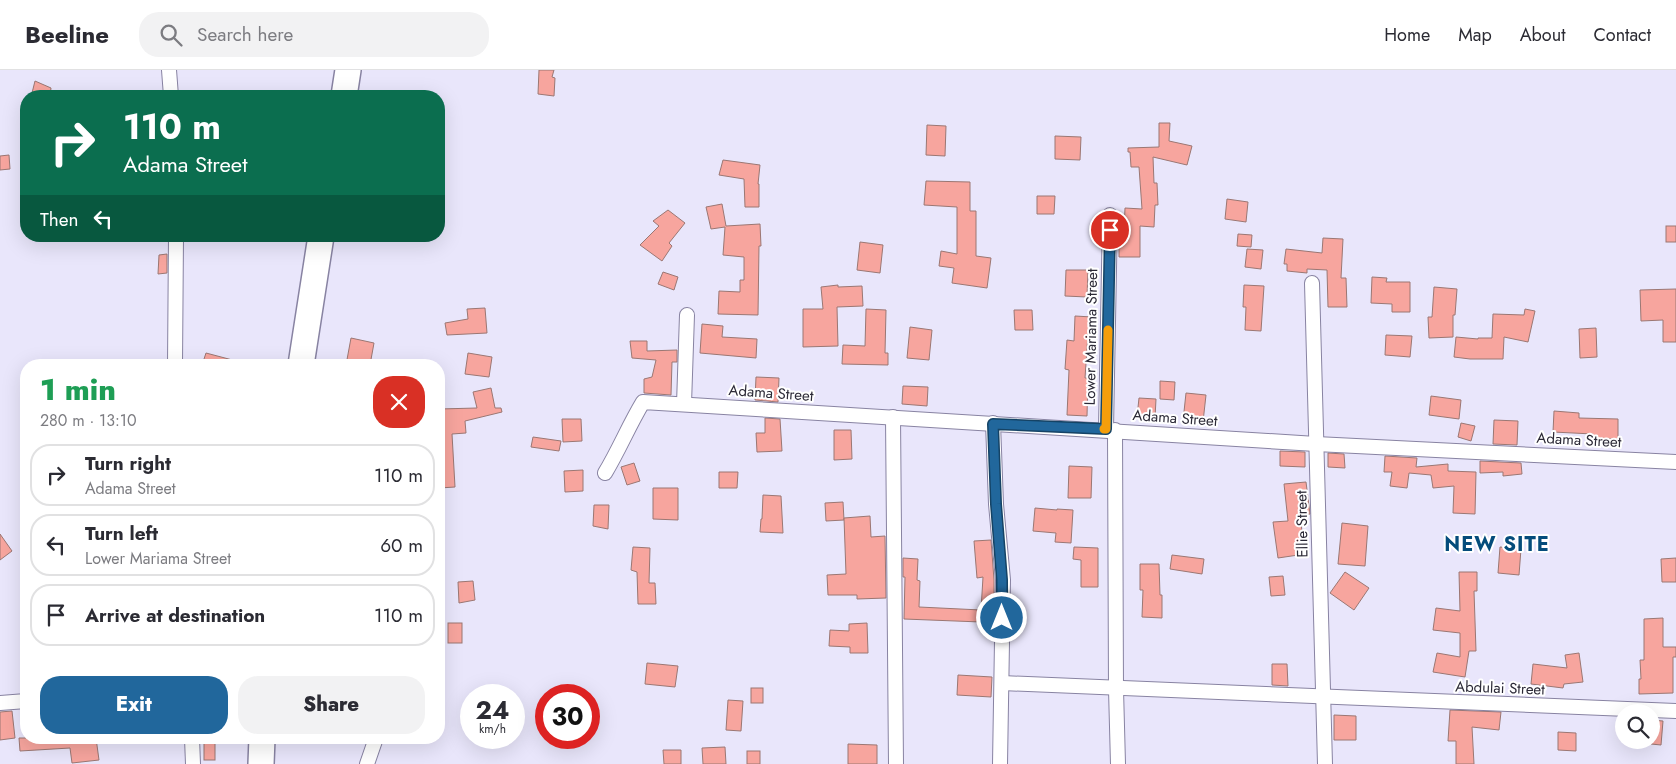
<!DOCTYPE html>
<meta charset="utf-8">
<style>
body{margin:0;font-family:Jost,sans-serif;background:#f2f2f3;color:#2b2b33;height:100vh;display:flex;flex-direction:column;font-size:19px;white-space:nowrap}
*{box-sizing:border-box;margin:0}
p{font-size:16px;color:#7c7c81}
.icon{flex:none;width:28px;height:28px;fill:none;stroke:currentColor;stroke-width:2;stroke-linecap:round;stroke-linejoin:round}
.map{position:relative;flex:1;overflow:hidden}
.sheet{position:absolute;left:20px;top:289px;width:425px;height:385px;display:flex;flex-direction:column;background:#fff;border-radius:20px;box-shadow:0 5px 20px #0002}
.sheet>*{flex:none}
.top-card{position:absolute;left:20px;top:20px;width:425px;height:152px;border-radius:20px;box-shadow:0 5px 20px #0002;background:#0b6e4f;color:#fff;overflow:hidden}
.controls{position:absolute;left:1615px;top:634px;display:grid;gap:10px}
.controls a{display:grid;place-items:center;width:45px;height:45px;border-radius:50%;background:#fff;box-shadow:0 5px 20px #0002;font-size:25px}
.speed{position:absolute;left:460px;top:614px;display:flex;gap:10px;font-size:25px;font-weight:700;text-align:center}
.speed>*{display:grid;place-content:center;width:65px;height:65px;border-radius:50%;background:#fff;box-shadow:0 5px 20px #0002;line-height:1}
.speed small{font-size:12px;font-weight:400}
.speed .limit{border:8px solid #d22;background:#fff;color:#111}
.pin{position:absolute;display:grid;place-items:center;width:42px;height:42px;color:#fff;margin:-21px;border:2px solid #fff;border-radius:50%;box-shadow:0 1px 5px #0007}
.me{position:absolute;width:55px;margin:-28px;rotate:0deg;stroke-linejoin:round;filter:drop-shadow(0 0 4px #0008)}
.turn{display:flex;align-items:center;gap:18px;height:105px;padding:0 20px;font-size:22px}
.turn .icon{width:65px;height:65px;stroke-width:2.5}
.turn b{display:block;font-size:35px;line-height:42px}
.then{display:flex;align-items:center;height:48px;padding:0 20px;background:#0003;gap:10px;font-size:19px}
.round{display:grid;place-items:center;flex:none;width:52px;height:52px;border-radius:20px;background:#f2f2f3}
.headline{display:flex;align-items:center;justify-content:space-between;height:85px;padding:0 20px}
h1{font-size:30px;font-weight:800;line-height:38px;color:#1e9e55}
.action{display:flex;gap:10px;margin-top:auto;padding:10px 20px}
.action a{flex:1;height:58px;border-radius:20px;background:#21679c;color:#fff;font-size:20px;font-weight:800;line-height:58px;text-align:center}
.action a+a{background:#f2f2f3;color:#2b2b33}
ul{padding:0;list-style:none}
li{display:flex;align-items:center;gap:15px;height:62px;margin:0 10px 8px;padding:0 10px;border:2px solid #e1e1e2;border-radius:20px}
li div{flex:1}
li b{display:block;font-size:19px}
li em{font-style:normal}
header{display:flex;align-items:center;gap:30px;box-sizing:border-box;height:70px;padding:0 25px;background:#fff;border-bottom:1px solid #e1e1e2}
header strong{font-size:24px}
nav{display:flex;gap:28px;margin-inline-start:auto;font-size:18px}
.search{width:350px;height:45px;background:#f2f2f3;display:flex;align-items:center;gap:12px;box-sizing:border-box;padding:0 18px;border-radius:20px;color:#7c7c81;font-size:19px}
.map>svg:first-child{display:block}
.building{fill:#f7a59e;stroke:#9b7773}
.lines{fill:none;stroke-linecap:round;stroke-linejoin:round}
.street-casing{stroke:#8883a2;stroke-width:16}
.highway-casing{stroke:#8883a2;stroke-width:28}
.street{stroke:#fff;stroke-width:14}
.highway{stroke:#fff;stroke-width:25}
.route-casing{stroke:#154365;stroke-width:12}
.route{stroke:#21679c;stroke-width:9}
.slow{stroke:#f59e0b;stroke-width:9}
.labels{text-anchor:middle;stroke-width:4;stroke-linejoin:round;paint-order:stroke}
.street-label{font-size:15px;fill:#2b2936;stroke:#fff}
.district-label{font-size:20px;font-weight:bold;letter-spacing:1px;fill:#044c7b;stroke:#fff}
</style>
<header>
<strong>Beeline</strong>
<div class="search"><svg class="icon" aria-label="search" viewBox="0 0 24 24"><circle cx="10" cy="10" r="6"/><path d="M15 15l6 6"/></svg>Search here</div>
<nav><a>Home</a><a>Map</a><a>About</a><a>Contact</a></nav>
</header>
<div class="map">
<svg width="1676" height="694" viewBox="0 0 1676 694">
<rect width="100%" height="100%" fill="#e9e6fb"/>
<g class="building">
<path d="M 539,0 L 554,0 L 552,7 L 555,8 L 554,26 L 538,24 Z"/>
<path d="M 35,11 L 51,18 L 50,26 L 40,26 L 32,23 Z"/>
<path d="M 1159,53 L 1170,53 L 1169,71 L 1192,76 L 1187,95 L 1153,87 L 1154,113 L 1157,113 L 1158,135 L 1155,135 L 1154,157 L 1140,156 L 1140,187 L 1119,187 L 1119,160 L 1124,160 L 1125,138 L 1142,139 L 1139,97 L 1131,97 L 1130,82 L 1128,82 L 1128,78 L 1159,77 Z"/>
<path d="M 927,55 L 946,56 L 945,86 L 926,85 Z"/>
<path d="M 1055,66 L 1081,67 L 1080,90 L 1055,89 Z"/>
<path d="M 9,85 L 10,99 L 0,100 L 0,86 Z"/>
<path d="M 723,90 L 760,95 L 758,114 L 759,114 L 759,137 L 745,137 L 744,109 L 719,105 Z"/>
<path d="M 926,111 L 970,112 L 970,141 L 976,141 L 976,186 L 991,188 L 987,218 L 952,213 L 954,198 L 939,196 L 941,181 L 957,184 L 957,137 L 924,135 Z"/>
<path d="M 1037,126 L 1055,126 L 1054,144 L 1037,144 Z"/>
<path d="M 1227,129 L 1248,132 L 1246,152 L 1225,149 Z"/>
<path d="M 722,134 L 726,156 L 760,154 L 761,176 L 759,176 L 758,245 L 718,244 L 719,221 L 740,222 L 740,210 L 744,210 L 744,187 L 723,185 L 725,157 L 711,159 L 706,137 Z"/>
<path d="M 668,140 L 685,153 L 669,173 L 672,176 L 662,191 L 640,175 L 659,156 L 653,151 Z"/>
<rect x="1666" y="156" width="10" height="16"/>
<path d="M 1238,164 L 1252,165 L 1251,177 L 1237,176 Z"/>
<path d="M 1323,168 L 1343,169 L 1341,208 L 1346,208 L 1347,237 L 1328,237 L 1327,200 L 1307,199 L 1307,203 L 1287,201 L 1287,194 L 1284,194 L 1286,179 L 1322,183 Z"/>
<path d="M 860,172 L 883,175 L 880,203 L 857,200 Z"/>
<path d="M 1247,179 L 1263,180 L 1261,199 L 1245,197 Z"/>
<path d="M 167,184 L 167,203 L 158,204 L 159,185 Z"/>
<path d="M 1066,200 L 1088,200 L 1087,227 L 1065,226 Z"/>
<path d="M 663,202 L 678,207 L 674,220 L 658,214 Z"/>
<path d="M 1372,207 L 1387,208 L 1386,212 L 1410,212 L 1410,242 L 1392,242 L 1392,234 L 1371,233 Z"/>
<path d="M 838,215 L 838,217 L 862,216 L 863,236 L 837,237 L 838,276 L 803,277 L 803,239 L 823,239 L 821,217 Z"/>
<path d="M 1244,215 L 1264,216 L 1261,261 L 1245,260 L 1246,237 L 1243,237 Z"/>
<path d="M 1434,217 L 1457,219 L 1455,245 L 1453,245 L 1453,267 L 1429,268 L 1428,247 L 1432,247 Z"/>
<path d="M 1676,219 L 1676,272 L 1663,272 L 1663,250 L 1641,251 L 1640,220 Z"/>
<path d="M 485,238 L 487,263 L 447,265 L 445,253 L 468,249 L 467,239 Z"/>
<path d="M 866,239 L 886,240 L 885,283 L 888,283 L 888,295 L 842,294 L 843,275 L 865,276 Z"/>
<path d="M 1525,239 L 1535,241 L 1528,272 L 1504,267 L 1503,289 L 1470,289 L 1454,287 L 1456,267 L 1478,269 L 1478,268 L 1492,268 L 1493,244 L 1524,245 Z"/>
<path d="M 1014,240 L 1032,240 L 1033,260 L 1015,260 Z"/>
<path d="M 1075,246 L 1092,247 L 1091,264 L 1088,264 L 1085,308 L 1088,308 L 1087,346 L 1067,345 L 1069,300 L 1065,299 L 1067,270 L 1074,271 Z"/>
<path d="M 702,254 L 723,256 L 722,267 L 757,269 L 756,288 L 700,283 Z"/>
<path d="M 910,257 L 932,260 L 929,290 L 907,288 Z"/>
<path d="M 1596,258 L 1597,287 L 1580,288 L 1579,259 Z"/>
<path d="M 1386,265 L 1412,266 L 1410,287 L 1385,285 Z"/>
<path d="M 351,268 L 374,273 L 370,295 L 346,295 Z"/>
<path d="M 630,271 L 647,271 L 647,281 L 677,280 L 677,292 L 672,292 L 671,325 L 644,323 L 644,309 L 652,307 L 656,290 L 632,288 Z"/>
<path d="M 206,283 L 240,292 L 240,295 L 202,295 Z"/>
<path d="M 468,283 L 492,287 L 489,307 L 465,304 Z"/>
<path d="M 756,307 L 779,308 L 778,332 L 755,330 Z"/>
<path d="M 1160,311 L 1175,312 L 1174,330 L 1160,329 Z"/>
<path d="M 903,316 L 928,317 L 927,336 L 902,334 Z"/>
<path d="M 491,318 L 495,338 L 501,338 L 502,342 L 465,351 L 466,363 L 452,364 L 455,417 L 439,418 L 439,339 L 477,338 L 473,322 Z"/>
<path d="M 1186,323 L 1206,325 L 1203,352 L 1183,351 Z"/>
<path d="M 1431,326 L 1461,330 L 1459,349 L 1429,345 Z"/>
<path d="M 1139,328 L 1156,329 L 1155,348 L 1137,347 Z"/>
<path d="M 1554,341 L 1579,343 L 1579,348 L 1618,349 L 1618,369 L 1593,368 L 1593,364 L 1553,362 Z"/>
<path d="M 765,348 L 780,349 L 782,381 L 757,382 L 756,363 L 765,363 Z"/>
<path d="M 562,349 L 581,349 L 582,371 L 563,372 Z"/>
<path d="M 1494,350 L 1518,351 L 1517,375 L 1493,374 Z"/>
<path d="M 1461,353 L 1475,356 L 1471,371 L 1458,367 Z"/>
<path d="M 834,360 L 851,360 L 852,389 L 834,390 Z"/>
<path d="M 533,367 L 561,371 L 559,381 L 531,377 Z"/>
<path d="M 1280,381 L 1305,382 L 1305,397 L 1280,396 Z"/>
<path d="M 1328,383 L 1344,384 L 1345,398 L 1328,397 Z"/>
<path d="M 1385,386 L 1417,388 L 1416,397 L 1448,394 L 1448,401 L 1476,402 L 1475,444 L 1453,443 L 1454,416 L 1433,418 L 1431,405 L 1409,403 L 1407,418 L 1390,416 L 1392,402 L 1384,402 Z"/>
<path d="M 1480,391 L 1521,393 L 1522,404 L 1503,406 L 1503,402 L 1480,403 Z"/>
<path d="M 634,393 L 640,411 L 627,415 L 621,397 Z"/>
<path d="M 1069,396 L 1092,397 L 1091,428 L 1068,428 Z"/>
<path d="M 583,400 L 583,421 L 565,422 L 564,401 Z"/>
<path d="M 719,402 L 738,402 L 737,418 L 719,418 Z"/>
<path d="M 1306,412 L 1310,444 L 1300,446 L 1305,484 L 1278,488 L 1273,452 L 1288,451 L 1284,414 Z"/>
<path d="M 653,418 L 678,418 L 678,450 L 653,449 Z"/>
<path d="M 763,425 L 781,426 L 783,463 L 760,462 L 761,449 L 762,449 Z"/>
<path d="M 843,432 L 844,450 L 826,451 L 825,433 Z"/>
<path d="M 594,435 L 609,435 L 608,459 L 593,456 Z"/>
<path d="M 1035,438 L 1057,440 L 1057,439 L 1073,440 L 1071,473 L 1055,472 L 1056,463 L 1033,461 Z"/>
<path d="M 870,446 L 871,467 L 885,466 L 886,528 L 857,529 L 857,525 L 828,525 L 827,505 L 846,504 L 844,448 Z"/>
<path d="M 1342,453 L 1368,456 L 1365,496 L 1338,494 Z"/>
<path d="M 0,464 L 12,481 L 0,490 Z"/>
<path d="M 991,470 L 994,510 L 994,554 L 981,554 L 981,552 L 904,549 L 905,507 L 903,507 L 903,488 L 918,489 L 917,510 L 920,511 L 919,537 L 981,540 L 983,507 L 977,508 L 974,471 Z"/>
<path d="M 633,477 L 650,478 L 649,513 L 655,513 L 656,534 L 638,534 L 637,502 L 631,500 Z"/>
<path d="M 1074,477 L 1098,478 L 1098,517 L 1081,517 L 1081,490 L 1073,489 Z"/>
<path d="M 1500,477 L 1521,479 L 1519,505 L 1498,503 Z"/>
<path d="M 1172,485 L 1204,489 L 1202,504 L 1170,499 Z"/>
<path d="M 1676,488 L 1676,512 L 1662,512 L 1661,489 Z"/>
<path d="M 1140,494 L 1159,494 L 1160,525 L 1162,525 L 1162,548 L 1142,547 L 1143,520 L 1140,520 Z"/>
<path d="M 1345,502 L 1369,518 L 1354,540 L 1330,523 Z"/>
<path d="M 1459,502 L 1477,502 L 1477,521 L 1474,521 L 1476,581 L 1469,581 L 1465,607 L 1433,602 L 1437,583 L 1460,587 L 1460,563 L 1433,560 L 1436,538 L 1460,541 Z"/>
<path d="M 1283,506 L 1285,525 L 1271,526 L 1269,507 Z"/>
<path d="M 473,511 L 475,530 L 459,533 L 458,512 Z"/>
<path d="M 1663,548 L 1663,577 L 1676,577 L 1676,587 L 1673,587 L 1673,623 L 1639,624 L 1639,609 L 1641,609 L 1640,590 L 1644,590 L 1644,549 Z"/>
<rect x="448" y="553" width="14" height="20"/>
<path d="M 867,553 L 868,583 L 850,583 L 850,577 L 829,576 L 830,560 L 849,561 L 849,554 Z"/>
<path d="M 1579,583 L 1583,612 L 1564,614 L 1563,618 L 1531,614 L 1533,594 L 1567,598 L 1565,585 Z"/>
<path d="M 647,593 L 678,596 L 675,617 L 645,614 Z"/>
<path d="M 1272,594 L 1287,594 L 1288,616 L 1272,615 Z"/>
<path d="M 958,605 L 992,607 L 991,627 L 957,625 Z"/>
<rect x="751" y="618" width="12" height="15"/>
<path d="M 728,630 L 743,631 L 741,661 L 726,660 Z"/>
<path d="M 1450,640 L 1501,642 L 1499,660 L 1472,657 L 1474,694 L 1456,694 L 1456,671 L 1448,671 Z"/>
<path d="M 12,641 L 15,668 L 0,670 L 0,642 Z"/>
<path d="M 1334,645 L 1356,646 L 1356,670 L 1334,670 Z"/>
<path d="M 1651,650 L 1663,651 L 1661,675 L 1651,674 Z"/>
<path d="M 1558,662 L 1576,663 L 1576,681 L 1558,680 Z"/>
<path d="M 19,668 L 96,668 L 99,690 L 72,693 L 70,678 L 20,681 Z"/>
<rect x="204" y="668" width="11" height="22"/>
<path d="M 848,674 L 877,675 L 877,694 L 848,694 Z"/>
<path d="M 725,677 L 726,694 L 703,694 L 702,678 Z"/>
<path d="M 663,680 L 681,680 L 681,694 L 664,694 Z"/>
<rect x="747" y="681" width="13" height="13"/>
</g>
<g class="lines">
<g class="street-casing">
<g id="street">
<path d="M 169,0 L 171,26"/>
<path d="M 1312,213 L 1325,694"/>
<path d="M 175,295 L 176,166"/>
<path d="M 684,334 L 687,245"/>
<path d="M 893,347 L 896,694"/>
<path d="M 993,353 L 996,434 L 1003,510 L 1000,694"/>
<path d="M 1106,359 L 1110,145"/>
<path d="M 1115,360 L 1116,619 L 1118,694"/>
<path d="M 605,403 C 619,380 629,355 643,332 L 1316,374 L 1676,392"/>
<path d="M 1002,613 L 1676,641"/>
<path d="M 0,633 L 26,631"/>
<path d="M 192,668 L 193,694"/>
<path d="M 367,694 L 376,668"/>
</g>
</g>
<g class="highway-casing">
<g id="highway">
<path d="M 344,26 L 348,0"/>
<path d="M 301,295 L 321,166"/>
<path d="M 261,694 L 262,668"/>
</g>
</g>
<use href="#street" class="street"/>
<use href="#highway" class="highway"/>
</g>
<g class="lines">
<g class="route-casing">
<path id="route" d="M 1002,548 L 1002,510 L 996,434 L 993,354 L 1106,359 L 1110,160"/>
</g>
<use href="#route" class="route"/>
<path class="slow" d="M 1104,359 L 1106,359 L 1108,260"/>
</g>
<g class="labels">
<g class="street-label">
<text transform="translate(1091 267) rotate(-89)" y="5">Lower Mariama Street</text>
<text transform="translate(771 323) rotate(4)" y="5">Adama Street</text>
<text transform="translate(1175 348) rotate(4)" y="5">Adama Street</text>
<text transform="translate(1579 370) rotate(3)" y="5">Adama Street</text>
<text transform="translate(1302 454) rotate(-91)" y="5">Ellie Street</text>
<text transform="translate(1500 618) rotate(2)" y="5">Abdulai Street</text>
</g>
<g class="district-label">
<text x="1497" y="481">NEW SITE</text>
</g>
</g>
</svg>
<div class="controls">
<a><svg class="icon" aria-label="search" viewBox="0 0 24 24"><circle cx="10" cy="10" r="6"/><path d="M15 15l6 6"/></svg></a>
</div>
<div class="speed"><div>24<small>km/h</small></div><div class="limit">30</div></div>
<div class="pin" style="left:1110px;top:160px;background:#d93025"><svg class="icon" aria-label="arrive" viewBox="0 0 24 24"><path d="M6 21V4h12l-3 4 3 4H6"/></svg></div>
<svg class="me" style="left:1002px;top:548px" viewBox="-20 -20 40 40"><circle r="17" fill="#21679c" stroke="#fff" stroke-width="3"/><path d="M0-11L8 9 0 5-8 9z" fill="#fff"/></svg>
<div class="top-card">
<div class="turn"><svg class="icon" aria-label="right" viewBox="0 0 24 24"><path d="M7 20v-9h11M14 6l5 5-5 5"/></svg><div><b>110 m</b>Adama Street</div></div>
<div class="then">Then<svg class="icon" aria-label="left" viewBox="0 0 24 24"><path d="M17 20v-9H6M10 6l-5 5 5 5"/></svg></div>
</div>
<section class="sheet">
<div class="headline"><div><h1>1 min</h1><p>280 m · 13:10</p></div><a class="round" style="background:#d93025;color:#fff"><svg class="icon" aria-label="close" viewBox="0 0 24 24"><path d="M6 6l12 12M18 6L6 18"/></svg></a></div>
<ul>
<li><svg class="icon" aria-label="right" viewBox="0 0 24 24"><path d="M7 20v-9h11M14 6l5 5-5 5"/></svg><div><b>Turn right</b><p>Adama Street</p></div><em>110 m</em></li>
<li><svg class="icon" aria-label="left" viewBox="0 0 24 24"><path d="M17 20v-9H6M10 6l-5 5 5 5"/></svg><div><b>Turn left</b><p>Lower Mariama Street</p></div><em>60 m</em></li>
<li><svg class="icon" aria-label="arrive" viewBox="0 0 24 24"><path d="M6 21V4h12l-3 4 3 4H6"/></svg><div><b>Arrive at destination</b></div><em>110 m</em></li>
</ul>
<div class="action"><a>Exit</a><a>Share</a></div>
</section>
</div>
